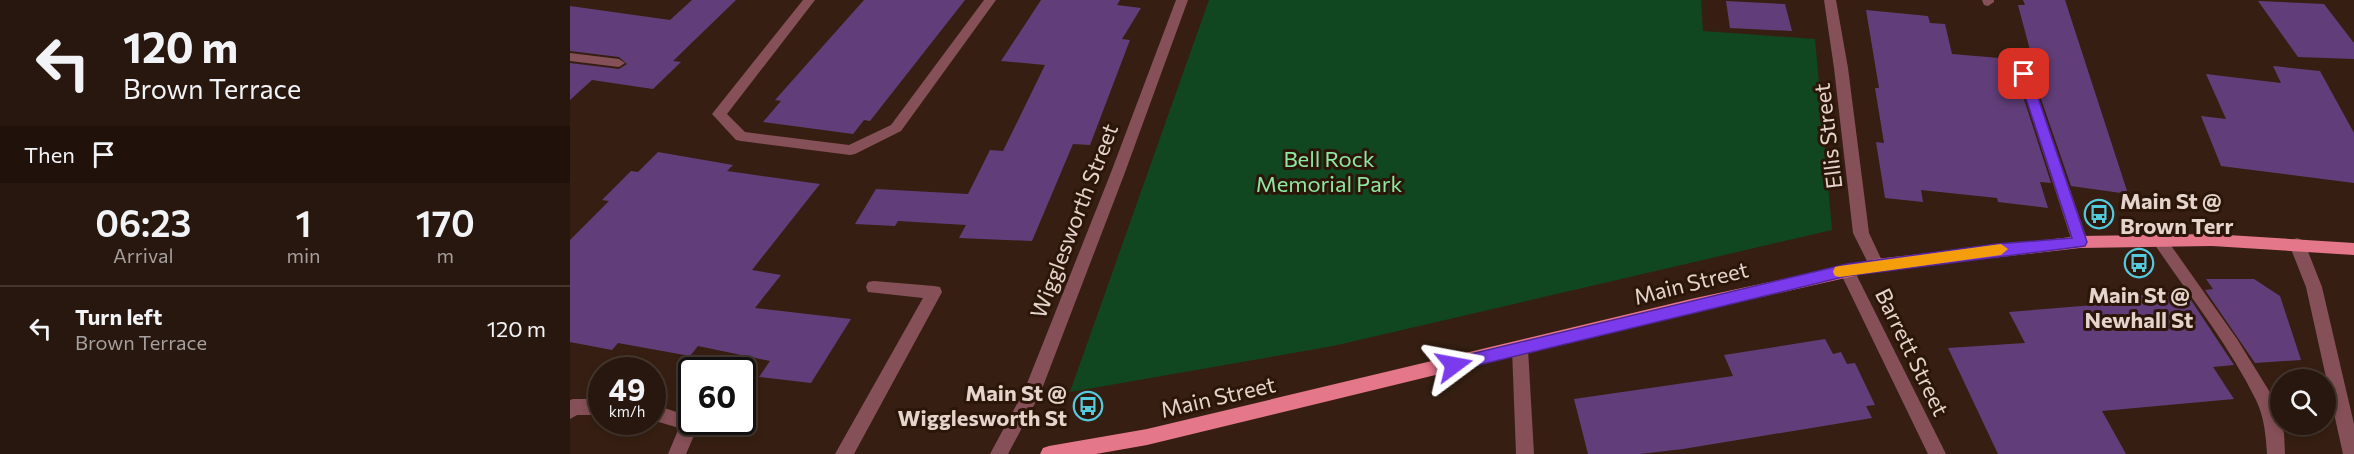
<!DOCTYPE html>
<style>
body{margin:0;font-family:Commissioner,sans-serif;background:#34241c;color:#f1f3f6;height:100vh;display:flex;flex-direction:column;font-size:22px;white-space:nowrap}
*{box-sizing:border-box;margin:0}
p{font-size:20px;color:#a59f9e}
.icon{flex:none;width:33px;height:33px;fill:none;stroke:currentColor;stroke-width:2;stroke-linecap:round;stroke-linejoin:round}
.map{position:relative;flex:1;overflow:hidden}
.panel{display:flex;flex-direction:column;background:#28170e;width:570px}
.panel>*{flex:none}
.top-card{background:#28170e;color:#f1f3f6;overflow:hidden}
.fabs{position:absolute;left:1700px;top:369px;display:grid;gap:12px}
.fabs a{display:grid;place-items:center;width:66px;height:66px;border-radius:50%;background:#28170e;box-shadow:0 3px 9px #0003,0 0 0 2px #44362e;font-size:30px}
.speed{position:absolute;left:18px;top:357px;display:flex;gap:12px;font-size:30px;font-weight:700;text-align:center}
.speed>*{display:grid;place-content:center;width:78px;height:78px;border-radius:50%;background:#28170e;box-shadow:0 3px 9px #0003,0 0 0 2px #44362e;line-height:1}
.speed small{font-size:15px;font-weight:400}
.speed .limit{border:3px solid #111;border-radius:9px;background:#fff;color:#111}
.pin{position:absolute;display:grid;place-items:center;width:51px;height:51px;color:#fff;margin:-26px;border-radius:12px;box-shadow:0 3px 9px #0006}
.me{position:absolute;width:66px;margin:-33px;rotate:77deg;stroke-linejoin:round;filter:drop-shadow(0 0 4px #0008)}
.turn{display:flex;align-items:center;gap:21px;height:126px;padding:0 24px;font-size:27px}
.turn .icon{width:78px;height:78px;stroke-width:2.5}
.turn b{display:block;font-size:42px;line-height:51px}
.then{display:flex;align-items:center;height:57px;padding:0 24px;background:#0003;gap:12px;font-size:22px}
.eta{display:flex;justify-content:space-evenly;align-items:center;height:102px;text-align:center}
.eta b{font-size:36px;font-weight:600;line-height:42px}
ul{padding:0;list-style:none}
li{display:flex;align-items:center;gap:18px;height:84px;padding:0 24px;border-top:2px solid #44362e}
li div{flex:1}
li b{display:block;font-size:22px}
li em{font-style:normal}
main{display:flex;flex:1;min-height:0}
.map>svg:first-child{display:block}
.green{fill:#104721}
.building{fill:#613e79}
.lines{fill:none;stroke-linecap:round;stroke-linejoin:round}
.service{fill:#865058;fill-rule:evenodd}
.minor{fill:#865058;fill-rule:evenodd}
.primary{fill:#e5778a;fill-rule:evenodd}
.route{fill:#7c3aed;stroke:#51269a;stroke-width:1.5}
.slow{fill:#f59e0b}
.labels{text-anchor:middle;stroke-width:6;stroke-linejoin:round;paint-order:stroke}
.street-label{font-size:22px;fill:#e4d4cb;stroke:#2c1609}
.park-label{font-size:22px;fill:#8de8a1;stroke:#2c1609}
.poi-label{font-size:22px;font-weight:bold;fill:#e4d4cb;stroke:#2c1609;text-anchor:start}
</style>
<main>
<section class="panel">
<div class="top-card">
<div class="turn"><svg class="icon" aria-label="left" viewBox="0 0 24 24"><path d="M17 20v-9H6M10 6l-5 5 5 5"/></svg><div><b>120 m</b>Brown Terrace</div></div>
<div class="then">Then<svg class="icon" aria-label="arrive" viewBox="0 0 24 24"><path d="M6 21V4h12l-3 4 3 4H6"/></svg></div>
</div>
<div class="eta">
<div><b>06:23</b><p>Arrival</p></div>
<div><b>1</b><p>min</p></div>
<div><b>170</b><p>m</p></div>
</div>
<ul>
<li><svg class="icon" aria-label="left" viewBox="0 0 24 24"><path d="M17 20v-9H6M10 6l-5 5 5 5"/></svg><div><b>Turn left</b><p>Brown Terrace</p></div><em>120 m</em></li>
</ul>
</section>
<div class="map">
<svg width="1784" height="454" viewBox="0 0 1784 454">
<rect width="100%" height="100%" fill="#361f12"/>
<path class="green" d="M 639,0 L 1131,0 L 1133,31 L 1245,39 L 1262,230 L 763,346 L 500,392 Z"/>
<g class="building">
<path d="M 122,0 L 166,0 L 103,61 L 111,62 L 83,89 L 22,80 L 0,100 L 0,63 L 49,69 L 57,64 L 49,57 L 0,51 L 0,6 L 100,20 Z"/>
<path d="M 294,0 L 395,0 L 300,121 L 294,120 L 283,134 L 193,122 L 211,101 L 205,100 Z"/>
<path d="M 471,0 L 550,0 L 547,5 L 571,8 L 552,39 L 560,40 L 520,145 L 503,144 L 462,241 L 389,238 L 396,225 L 328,221 L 325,226 L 285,224 L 306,189 L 398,194 L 420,150 L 433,151 L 475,65 L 431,61 Z"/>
<path d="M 1453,0 L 1495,0 L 1558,194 L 1501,186 L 1458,61 L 1461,61 L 1459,53 L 1461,54 L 1448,5 L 1455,5 Z"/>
<path d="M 1156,1 L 1215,4 L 1222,31 L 1160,28 Z"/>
<path d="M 1688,1 L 1754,4 L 1784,43 L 1784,59 L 1728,57 Z"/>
<path d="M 1296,10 L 1358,16 L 1360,23 L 1375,24 L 1382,54 L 1441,59 L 1481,183 L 1470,182 L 1478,208 L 1428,202 L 1427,198 L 1351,190 L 1353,202 L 1315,198 L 1306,142 L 1314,143 L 1305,88 L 1309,88 Z"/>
<path d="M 1703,66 L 1750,71 L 1784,133 L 1784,183 L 1651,166 L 1631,116 L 1656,119 L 1636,74 L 1711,83 Z"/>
<path d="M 88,152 L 163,165 L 157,171 L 250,184 L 182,270 L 211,275 L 185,308 L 281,319 L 241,383 L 189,377 L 200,361 L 128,346 L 120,356 L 48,343 L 42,350 L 0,342 L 0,240 L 39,201 L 32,200 L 61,171 L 68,172 Z"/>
<path d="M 1636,279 L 1684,279 L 1710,296 L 1731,360 L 1685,363 L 1635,290 L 1643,289 Z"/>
<path d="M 1615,291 L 1664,365 L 1643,367 L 1664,399 L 1532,411 L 1556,454 L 1428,454 L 1378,348 L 1455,343 L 1439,312 L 1537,304 L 1533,298 Z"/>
<path d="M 1255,339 L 1263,354 L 1271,352 L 1277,364 L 1285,363 L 1305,405 L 1296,406 L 1302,418 L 1113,449 L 1070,454 L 1018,454 L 1004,399 L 1163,376 L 1154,355 Z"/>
</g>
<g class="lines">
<g class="service">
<path d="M 233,0 L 245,0 L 157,114 L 175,132 L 279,145 L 321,125 L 414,0 L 426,0 L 331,131 L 285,154 L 280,155 L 171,141 L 166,140 L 142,114 Z"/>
<path d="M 1590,235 L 1595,237 L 1667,339 L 1701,394 L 1714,433 L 1715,454 L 1697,454 C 1696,436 1694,416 1686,400 C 1659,345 1619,295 1585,245 L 1582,241 L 1585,237 Z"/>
<path d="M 304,281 L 364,286 L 370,287 L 372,292 L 284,454 L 265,454 L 353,298 L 298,292 L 296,287 L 298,282 Z"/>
<path d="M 3,399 L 32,399 L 32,415 L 7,415 L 0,419 L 0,400 Z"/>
<path d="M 82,404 L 122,417 L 122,422 L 128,422 L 129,424 L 116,454 L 98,454 L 109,428 L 82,420 Z"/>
</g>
<g class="minor">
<path d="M 606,0 L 618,0 L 554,175 L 470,394 L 438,454 L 420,454 L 454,391 L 540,175 Z"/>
<path d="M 1254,0 L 1266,0 L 1278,68 L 1299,233 L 1314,265 L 1311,269 L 1306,271 L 1301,269 L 1283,233 L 1264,68 Z"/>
<path d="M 1412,0 L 1424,0 L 1424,2 L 1418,6 L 1414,5 Z"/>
<path d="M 1447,49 L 1453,53 L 1518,242 L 1515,246 L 1505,246 L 1502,242 L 1441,53 Z"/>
<path d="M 0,53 L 49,59 L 55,63 L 49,67 L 0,61 Z"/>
<path d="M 1727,238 L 1732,240 L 1735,244 L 1752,287 L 1784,424 L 1784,454 L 1773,454 L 1736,287 L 1719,244 L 1722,240 Z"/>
<path d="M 1277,264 L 1282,266 L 1376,454 L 1358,454 L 1269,270 L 1272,266 Z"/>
<path d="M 950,342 L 956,344 L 958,349 L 964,454 L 946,454 L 942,349 L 944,344 Z"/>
</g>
<path class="primary" d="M 1642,234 L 1784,243 L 1784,255 L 1642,246 L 1510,248 L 1306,271 L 1121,313 L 577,445 L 526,454 L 470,454 L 473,448 L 479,446 L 577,429 L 1121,299 L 1306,259 L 1510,236 Z"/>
</g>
<path class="route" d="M 1454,70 L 1460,74 L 1517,242 L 1515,246 L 1277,276 L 884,371 L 878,369 L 876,365 L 878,360 L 884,358 L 1277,264 L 1427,244 L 1502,238 L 1448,74 Z"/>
<path class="slow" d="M 1431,244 L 1438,249 L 1431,255 L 1270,277 L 1265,276 L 1263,272 L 1265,267 L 1270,266 Z"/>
<defs>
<g id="bus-ring" transform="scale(1.5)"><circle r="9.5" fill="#2c1609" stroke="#54cadd" stroke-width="1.5"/><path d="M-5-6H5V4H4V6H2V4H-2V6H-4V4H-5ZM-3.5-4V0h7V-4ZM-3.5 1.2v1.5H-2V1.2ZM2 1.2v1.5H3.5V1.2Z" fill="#54cadd"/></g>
</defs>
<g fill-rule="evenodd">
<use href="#bus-ring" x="1529" y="214"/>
<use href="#bus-ring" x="1569" y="263"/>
<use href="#bus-ring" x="518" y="406"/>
</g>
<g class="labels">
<g class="street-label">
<text transform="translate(1258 136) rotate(-97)" y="8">Ellis Street</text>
<text transform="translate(504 221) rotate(-69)" y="8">Wigglesworth Street</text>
<text transform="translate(1121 283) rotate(-14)" y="8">Main Street</text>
<text transform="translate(1342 352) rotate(64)" y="8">Barrett Street</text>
<text transform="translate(648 397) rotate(-13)" y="8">Main Street</text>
</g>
<g class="park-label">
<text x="759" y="167">Bell Rock<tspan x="759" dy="25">Memorial Park</tspan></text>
</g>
<g class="poi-label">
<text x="1550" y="209">Main St @<tspan x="1550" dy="25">Brown Terr</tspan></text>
<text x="1569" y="303" text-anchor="middle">Main St @<tspan x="1569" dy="25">Newhall St</tspan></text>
<text x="497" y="401" text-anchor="end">Main St @<tspan x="497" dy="25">Wigglesworth St</tspan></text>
</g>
</g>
</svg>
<div class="fabs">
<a><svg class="icon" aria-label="search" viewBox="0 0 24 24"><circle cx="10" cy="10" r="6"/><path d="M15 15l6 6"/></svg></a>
</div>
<div class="speed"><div>49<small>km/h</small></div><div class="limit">60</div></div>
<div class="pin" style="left:1454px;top:74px;background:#d93025"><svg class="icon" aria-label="arrive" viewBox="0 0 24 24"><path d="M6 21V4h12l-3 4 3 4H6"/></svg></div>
<svg class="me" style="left:884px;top:365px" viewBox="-20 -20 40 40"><path d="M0-17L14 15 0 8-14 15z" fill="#7c3aed" stroke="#fff" stroke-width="4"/></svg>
</div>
</main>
